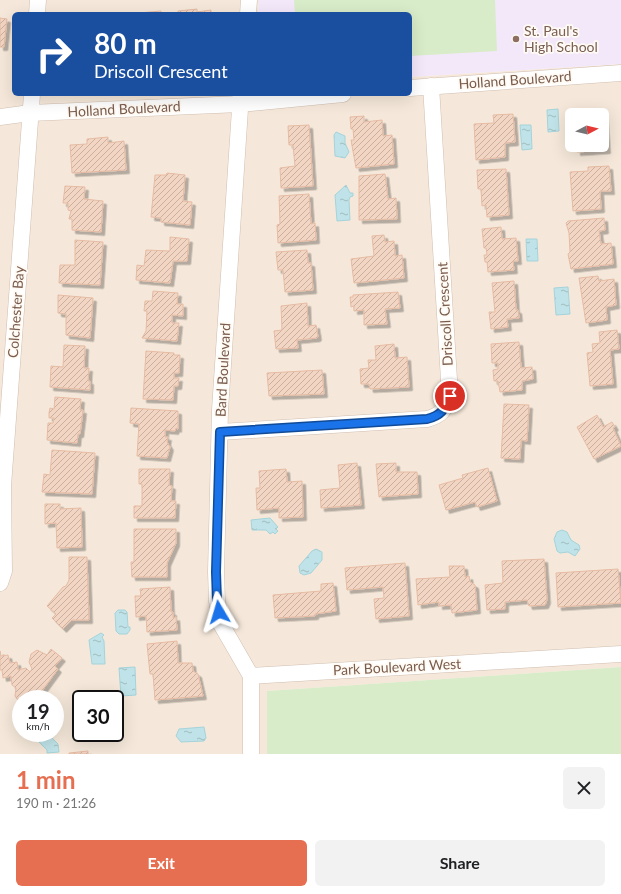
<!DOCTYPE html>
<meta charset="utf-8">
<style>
body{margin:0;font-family:Lato,sans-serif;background:#f2f2f2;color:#202124;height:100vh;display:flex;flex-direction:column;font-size:15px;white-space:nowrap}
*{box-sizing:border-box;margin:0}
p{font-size:13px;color:#757577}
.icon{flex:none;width:22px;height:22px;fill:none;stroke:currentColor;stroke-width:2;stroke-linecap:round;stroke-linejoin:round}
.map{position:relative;height:754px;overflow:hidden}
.details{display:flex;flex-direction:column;background:#fff;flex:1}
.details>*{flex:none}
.hud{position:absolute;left:12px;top:12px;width:400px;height:84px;border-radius:6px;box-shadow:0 4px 16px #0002;background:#1a4fa0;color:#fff;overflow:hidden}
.needle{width:26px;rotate:83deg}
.buttons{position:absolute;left:565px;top:108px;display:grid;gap:8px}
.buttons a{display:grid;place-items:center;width:44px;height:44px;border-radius:6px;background:#fff;box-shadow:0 4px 16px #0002;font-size:20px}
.speed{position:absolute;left:12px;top:690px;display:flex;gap:8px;font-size:20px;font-weight:700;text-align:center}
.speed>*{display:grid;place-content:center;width:52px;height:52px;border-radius:50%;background:#fff;box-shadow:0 4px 16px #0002;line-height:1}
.speed small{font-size:10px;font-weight:400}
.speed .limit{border:2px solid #111;border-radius:6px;background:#fff;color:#111}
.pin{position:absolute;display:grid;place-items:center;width:34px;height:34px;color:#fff;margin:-17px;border:2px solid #fff;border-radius:50%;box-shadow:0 1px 4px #0007}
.me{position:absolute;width:44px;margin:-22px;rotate:353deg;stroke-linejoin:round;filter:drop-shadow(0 0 3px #0008)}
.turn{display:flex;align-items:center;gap:14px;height:84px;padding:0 16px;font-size:18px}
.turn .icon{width:52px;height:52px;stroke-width:2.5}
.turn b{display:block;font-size:28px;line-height:34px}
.round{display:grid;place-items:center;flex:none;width:42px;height:42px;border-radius:6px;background:#f2f2f2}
.overview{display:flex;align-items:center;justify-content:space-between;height:68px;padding:0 16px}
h1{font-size:24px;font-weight:700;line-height:30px;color:#e76f51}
.action{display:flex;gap:8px;margin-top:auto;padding:8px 16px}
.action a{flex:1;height:46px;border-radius:6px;background:#e76f51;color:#fff;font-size:16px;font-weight:700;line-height:46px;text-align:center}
.action a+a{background:#f2f2f2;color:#202124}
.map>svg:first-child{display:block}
.residential{fill:#f5e8da;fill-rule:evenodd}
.education{fill:#f3e8fa}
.green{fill:#d8ecc9}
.water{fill:url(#water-ripples);stroke:#a5d3da}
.building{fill:url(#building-hatch);stroke:#e6bba3;filter:url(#shadow)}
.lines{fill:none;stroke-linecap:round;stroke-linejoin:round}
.street-casing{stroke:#d1beb0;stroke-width:17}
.street{stroke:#fff;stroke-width:16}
.route-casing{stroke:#114b97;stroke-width:10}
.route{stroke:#1a73e8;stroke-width:7}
.education-dot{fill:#8d6e63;stroke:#fffaf3;stroke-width:1.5}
.labels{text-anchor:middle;stroke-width:3.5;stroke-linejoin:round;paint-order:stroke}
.education-label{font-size:14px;fill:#785e54;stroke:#fffaf3;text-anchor:start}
.street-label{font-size:14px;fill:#7a5c4d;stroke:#fffaf3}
</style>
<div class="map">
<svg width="621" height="754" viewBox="0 0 621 754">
<defs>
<pattern id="water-ripples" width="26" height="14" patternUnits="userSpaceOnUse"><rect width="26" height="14" fill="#bfe3e8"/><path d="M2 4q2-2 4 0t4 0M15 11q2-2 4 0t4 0" fill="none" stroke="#a0bbbe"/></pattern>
<pattern id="building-hatch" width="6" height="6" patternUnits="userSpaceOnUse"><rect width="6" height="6" fill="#f3d5c3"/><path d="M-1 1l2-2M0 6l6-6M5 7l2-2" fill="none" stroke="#cab0a1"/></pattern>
<filter id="shadow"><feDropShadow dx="3.5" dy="3.5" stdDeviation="0" flood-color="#0004"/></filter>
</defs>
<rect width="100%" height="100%" fill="#fdf6ec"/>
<path class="residential" d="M 0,0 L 259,0 L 258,14 L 14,14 L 14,94 L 410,94 L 410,77 L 621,64 L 621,667 L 267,691 L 267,754 L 0,754 ZM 572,115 L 602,115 L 602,145 L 572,145 ZM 21,699 L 55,699 L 55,733 L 21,733 ZM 81,699 L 115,699 L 115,733 L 81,733 Z"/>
<path class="education" d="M 259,0 L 621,0 L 621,64 L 410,77 L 410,14 L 258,14 Z"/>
<g class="green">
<path d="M 294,0 L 495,0 L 497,51 L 410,56 L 410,14 L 295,14 Z"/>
<path d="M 621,667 L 621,754 L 267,754 L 267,691 Z"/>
</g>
<g class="water">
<path d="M 558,109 L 559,131 L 548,132 L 547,110 Z"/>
<path d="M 520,125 L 531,125 L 532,149 L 522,150 Z"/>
<path d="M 336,132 L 345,136 L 345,143 L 349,152 L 345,158 L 335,156 L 334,135 Z"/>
<path d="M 346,185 L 350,193 L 353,193 L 353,196 L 350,197 L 349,200 L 350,220 L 337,221 L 335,195 Z"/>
<path d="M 526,239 L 537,239 L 538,261 L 527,261 Z"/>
<path d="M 568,287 L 570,314 L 556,315 L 554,288 Z"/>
<path d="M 270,518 L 278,527 L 276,529 L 278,531 L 275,534 L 273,532 L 270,534 L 266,530 L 252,530 L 251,520 Z"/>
<path d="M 562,530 L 567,532 L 571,540 L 579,545 L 580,549 L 575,556 L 568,552 L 560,553 L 557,551 L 554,539 L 557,532 Z"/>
<path d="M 316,549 L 322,552 L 322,560 L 311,573 L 304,575 L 300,573 L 299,566 L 312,551 Z"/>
<path d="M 118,610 L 125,610 L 127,612 L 128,627 L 130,627 L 130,630 L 127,634 L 119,634 L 116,631 L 115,613 Z"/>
<path d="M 101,633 L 104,635 L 102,637 L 104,641 L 105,664 L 92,664 L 89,640 Z"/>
<path d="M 135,667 L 136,695 L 121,696 L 119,668 Z"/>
<path d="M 204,727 L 206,738 L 204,741 L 181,742 L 176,736 L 179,729 Z"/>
<path d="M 38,733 L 47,733 L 58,744 L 59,752 L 47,753 L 47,750 L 34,737 Z"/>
</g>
<g class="building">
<path d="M 197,9 L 197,12 L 211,10 L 211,14 L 178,14 L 178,11 Z"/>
<path d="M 161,11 L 161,14 L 127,14 Z"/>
<path d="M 0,18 L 7,19 L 4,47 L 0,47 Z"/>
<path d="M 604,109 L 607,150 L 577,152 L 577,145 L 602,145 L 602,115 L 575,115 L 575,110 Z"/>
<path d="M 513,114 L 515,142 L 505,143 L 505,157 L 476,160 L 474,124 L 494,123 L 493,115 Z"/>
<path d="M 364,116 L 364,122 L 382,120 L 383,136 L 392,135 L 394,164 L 356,168 L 351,140 L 354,140 L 353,129 L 351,129 L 350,117 Z"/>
<path d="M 309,125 L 313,186 L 281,188 L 280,168 L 295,166 L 293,145 L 289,145 L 288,126 Z"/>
<path d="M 108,137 L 108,143 L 124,141 L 126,170 L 72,173 L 70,145 L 87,144 L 87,139 Z"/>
<path d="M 609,166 L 611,191 L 600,191 L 601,209 L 573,211 L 570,172 L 588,171 L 588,167 Z"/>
<path d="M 506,169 L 509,215 L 487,217 L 486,205 L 482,206 L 481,189 L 478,189 L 477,170 Z"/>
<path d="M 167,173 L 185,175 L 183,201 L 192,202 L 190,225 L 161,222 L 161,218 L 151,217 L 155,175 L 166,175 Z"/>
<path d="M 385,174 L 388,199 L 396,198 L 397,219 L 359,220 L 359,176 Z"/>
<path d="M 65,186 L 85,187 L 84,199 L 103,201 L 101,232 L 72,230 L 72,219 L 69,219 L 71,211 L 68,210 L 68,203 L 63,203 Z"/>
<path d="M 309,194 L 311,224 L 315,223 L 316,240 L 278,243 L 277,225 L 280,224 L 279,196 Z"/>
<path d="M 604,218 L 605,230 L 599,231 L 601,244 L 611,243 L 613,264 L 571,269 L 568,254 L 570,252 L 569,233 L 566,223 L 568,221 Z"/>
<path d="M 501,227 L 502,239 L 516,238 L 518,261 L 513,261 L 514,270 L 488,272 L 487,262 L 485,262 L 484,255 L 487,255 L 486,248 L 484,248 L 482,229 Z"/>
<path d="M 384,235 L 385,242 L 394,241 L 395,256 L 402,255 L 404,278 L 354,283 L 351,259 L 374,256 L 372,236 Z"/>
<path d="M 170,237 L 189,239 L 187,261 L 173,261 L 170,283 L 136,280 L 137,265 L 144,266 L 146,250 L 170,251 Z"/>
<path d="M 75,240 L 103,242 L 100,285 L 59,283 L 60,265 L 75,265 Z"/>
<path d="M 307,250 L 308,263 L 311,263 L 313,290 L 285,292 L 283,270 L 278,270 L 276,252 Z"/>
<path d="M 598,276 L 599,281 L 614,279 L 616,305 L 606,307 L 607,320 L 586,323 L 579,278 Z"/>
<path d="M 514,281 L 516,310 L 518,310 L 519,318 L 507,319 L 508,327 L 491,329 L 489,312 L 495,312 L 492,283 Z"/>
<path d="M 153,291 L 178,293 L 177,304 L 183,304 L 183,316 L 172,315 L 172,323 L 179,323 L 177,341 L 142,338 L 146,331 L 147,311 L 144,311 L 145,301 L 152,301 Z"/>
<path d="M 398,292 L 400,308 L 385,309 L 387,324 L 364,325 L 364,310 L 354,311 L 354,306 L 351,307 L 350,297 L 353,297 L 353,295 Z"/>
<path d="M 58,295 L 93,298 L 90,338 L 66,335 L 66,314 L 58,313 Z"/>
<path d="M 307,303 L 308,326 L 316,325 L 318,337 L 317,338 L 297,340 L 298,348 L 276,349 L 274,331 L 282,330 L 281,306 Z"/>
<path d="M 617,330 L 619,349 L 610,350 L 613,384 L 590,386 L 587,353 L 593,352 L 592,344 L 600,343 L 599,332 Z"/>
<path d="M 519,342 L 521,368 L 532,367 L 533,379 L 522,381 L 522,390 L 500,392 L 498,381 L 494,381 L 493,370 L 498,369 L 498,363 L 492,363 L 491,344 Z"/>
<path d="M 394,344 L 395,358 L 407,357 L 409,387 L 370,389 L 369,384 L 361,384 L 360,369 L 369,368 L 368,360 L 376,360 L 375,346 Z"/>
<path d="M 64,345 L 85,346 L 84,368 L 89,368 L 88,381 L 90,381 L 90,390 L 50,387 L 51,366 L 63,367 Z"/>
<path d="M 146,351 L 174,353 L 174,355 L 180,355 L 179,373 L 174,373 L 174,378 L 179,378 L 178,386 L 174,386 L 173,400 L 143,399 Z"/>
<path d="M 322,370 L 324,394 L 269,396 L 267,373 Z"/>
<path d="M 55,397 L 81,399 L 80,410 L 83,410 L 80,434 L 78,434 L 77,443 L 47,440 L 48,423 L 53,423 L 54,418 L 49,418 L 49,413 L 50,408 L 54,409 Z"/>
<path d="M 504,404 L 529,405 L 527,441 L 521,440 L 520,459 L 501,458 Z"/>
<path d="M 131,408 L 178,411 L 178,429 L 176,428 L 175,431 L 165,430 L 165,437 L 168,437 L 167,442 L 170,447 L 167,458 L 137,456 L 139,424 L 130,423 Z"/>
<path d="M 597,415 L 603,427 L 612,422 L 615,427 L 613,428 L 621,446 L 594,459 L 577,427 Z"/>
<path d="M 52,450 L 95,453 L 92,494 L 42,492 L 44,474 L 50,475 Z"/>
<path d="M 357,463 L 361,505 L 321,508 L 320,490 L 340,488 L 338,465 Z"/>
<path d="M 396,463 L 396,472 L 417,472 L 418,494 L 379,497 L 376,464 Z"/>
<path d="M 488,468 L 497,501 L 477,507 L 475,502 L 446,510 L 439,485 L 463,478 L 462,475 Z"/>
<path d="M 139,469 L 170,469 L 169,485 L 172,486 L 171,501 L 176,501 L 175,518 L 134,518 L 134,506 L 142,506 L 142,484 L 139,484 Z"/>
<path d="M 286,469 L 287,482 L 302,481 L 303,517 L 279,518 L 279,508 L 257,510 L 256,488 L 260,488 L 259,471 Z"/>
<path d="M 45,504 L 60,504 L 60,509 L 81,508 L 82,547 L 57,548 L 56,523 L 45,524 Z"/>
<path d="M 134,529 L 176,529 L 176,543 L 167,563 L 167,577 L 132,577 L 131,562 L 134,562 Z"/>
<path d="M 69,557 L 87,557 L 89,620 L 72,620 L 63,629 L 52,618 L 56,614 L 47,606 L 63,587 L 66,586 L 69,580 Z"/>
<path d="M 544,559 L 547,600 L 545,605 L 529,606 L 527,600 L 505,602 L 505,609 L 487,610 L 485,585 L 503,583 L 502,561 Z"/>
<path d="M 405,563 L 409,616 L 376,619 L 374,599 L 384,598 L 383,587 L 347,590 L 345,568 Z"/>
<path d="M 449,566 L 464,566 L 465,577 L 469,576 L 470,582 L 475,585 L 477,610 L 452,613 L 451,605 L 439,606 L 439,602 L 418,605 L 416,579 L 450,577 Z"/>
<path d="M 618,569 L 621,603 L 558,607 L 556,573 Z"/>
<path d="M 333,583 L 336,611 L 315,614 L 315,616 L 275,618 L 273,595 L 321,591 L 321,584 Z"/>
<path d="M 170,587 L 171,612 L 173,612 L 173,618 L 176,617 L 177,630 L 147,632 L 146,616 L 136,617 L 135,596 L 141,596 L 140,589 Z"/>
<path d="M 177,641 L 178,663 L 192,663 L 193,671 L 198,674 L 203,696 L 155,700 L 153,674 L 150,674 L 147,644 Z"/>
<path d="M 51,649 L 62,658 L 55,666 L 58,669 L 36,699 L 21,699 L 21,701 L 17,699 L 15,696 L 16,688 L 12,685 L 11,676 L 3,678 L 2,670 L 0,670 L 0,651 L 1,656 L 8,655 L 10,663 L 17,662 L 18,670 L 26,668 L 30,672 L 32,669 L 29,662 L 31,654 L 37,650 L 47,655 Z"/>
<path d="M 88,751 L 88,754 L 69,754 L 69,753 Z"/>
</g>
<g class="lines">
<g class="street-casing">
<g id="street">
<path d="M 37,14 L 38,0"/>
<path d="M 248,14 L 249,0"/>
<path d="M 410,88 L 621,73"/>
<path d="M 241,94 L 220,410 L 216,572 L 217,601 L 221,624 L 251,676 L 251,754"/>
<path d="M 0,117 L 30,113 L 240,104 L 343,94"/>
<path d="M 220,432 L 427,419 C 442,415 444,410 450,396 L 431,86"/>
<path d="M 0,583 L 4,571 L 3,486 L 32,94"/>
<path d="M 251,676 L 621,654"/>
</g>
</g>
<use href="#street" class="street"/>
</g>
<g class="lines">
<g class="route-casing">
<path id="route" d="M 219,612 L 217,601 L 216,572 L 220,432 L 427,419 C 442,415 444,410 450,396"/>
</g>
<use href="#route" class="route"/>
</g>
<circle class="education-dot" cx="516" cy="39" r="4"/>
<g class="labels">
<g class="education-label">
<text x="524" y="36">St. Paul's<tspan x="524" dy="16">High School</tspan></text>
</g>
<g class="street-label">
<text transform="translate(515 80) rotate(-4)" y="5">Holland Boulevard</text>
<text transform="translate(124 109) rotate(-3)" y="5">Holland Boulevard</text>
<text transform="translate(16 312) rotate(-86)" y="5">Colchester Bay</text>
<text transform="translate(445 314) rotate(-93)" y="5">Driscoll Crescent</text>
<text transform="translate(223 370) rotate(-87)" y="5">Bard Boulevard</text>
<text transform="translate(397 667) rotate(-3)" y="5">Park Boulevard West</text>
</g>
</g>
</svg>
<div class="buttons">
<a><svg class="needle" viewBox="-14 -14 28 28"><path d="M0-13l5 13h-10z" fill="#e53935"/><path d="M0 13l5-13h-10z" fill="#757577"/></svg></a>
</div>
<div class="speed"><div>19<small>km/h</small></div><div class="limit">30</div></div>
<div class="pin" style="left:450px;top:396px;background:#d93025"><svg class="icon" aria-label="arrive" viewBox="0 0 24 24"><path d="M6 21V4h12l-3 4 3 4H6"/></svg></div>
<svg class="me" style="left:219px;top:612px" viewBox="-20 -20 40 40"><path d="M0-17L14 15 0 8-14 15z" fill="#1a73e8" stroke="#fff" stroke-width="4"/></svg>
<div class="hud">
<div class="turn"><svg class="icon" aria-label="right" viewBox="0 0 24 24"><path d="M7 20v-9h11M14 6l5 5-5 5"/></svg><div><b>80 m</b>Driscoll Crescent</div></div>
</div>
</div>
<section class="details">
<div class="overview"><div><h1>1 min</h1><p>190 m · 21:26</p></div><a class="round"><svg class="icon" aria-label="close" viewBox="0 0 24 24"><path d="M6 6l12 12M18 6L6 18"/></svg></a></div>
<div class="action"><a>Exit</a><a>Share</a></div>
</section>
